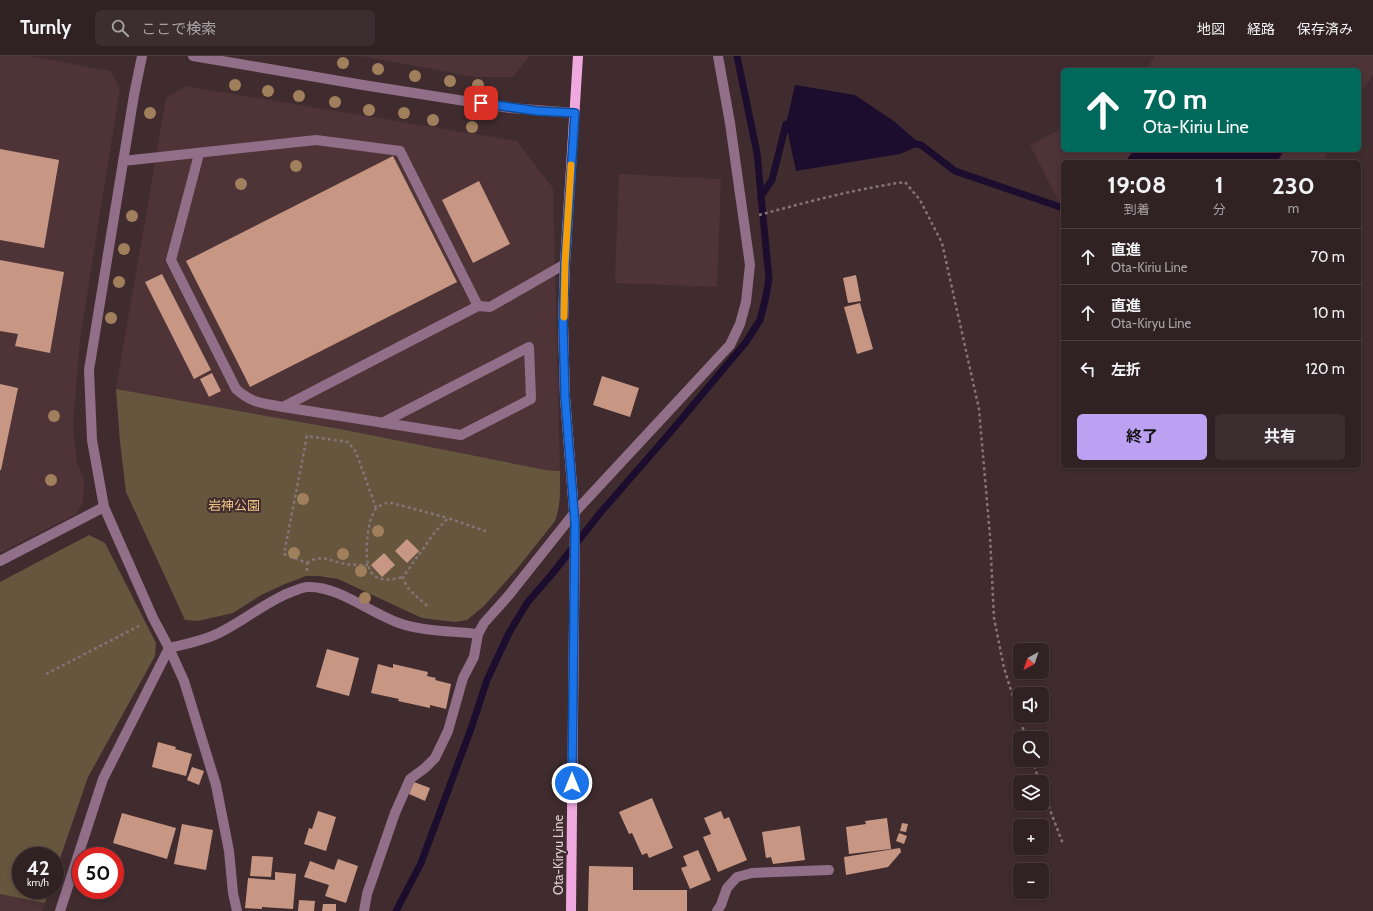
<!DOCTYPE html>
<html lang="ja">
<meta charset="utf-8">
<style>
body{margin:0;font-family:Cabin,"Noto Sans JP",sans-serif;background:#3c2e30;color:#f1f3f6;height:100vh;display:flex;flex-direction:column;font-size:15px;white-space:nowrap}
*{box-sizing:border-box;margin:0}
p{font-size:13px;color:#a8a3a6}
.icon{flex:none;width:22px;height:22px;fill:none;stroke:currentColor;stroke-width:2;stroke-linecap:round;stroke-linejoin:round}
.map{position:relative;flex:1;overflow:hidden}
.details{position:absolute;left:1061px;top:104px;width:300px;height:308px;display:flex;flex-direction:column;background:#302123;border-radius:6px;box-shadow:0 2px 6px #0003,0 0 0 1px #4b3e41}
.details>*{flex:none}
.guide{position:absolute;left:1061px;top:12px;width:300px;height:84px;border-radius:6px;box-shadow:0 2px 6px #0003,0 0 0 1px #4b3e41;background:#00695c;color:#fff;overflow:hidden}
.needle{width:26px;rotate:220deg}
.controls{position:absolute;left:1013px;top:587px;display:grid;gap:8px}
.controls a{display:grid;place-items:center;width:36px;height:36px;border-radius:6px;background:#302123;box-shadow:0 2px 6px #0003,0 0 0 1px #4b3e41;font-size:20px}
.speed{position:absolute;left:12px;top:791px;display:flex;gap:8px;font-size:20px;font-weight:700;text-align:center}
.speed>*{display:grid;place-content:center;width:52px;height:52px;border-radius:50%;background:#302123;box-shadow:0 2px 6px #0003,0 0 0 1px #4b3e41;line-height:1}
.speed small{font-size:10px;font-weight:400}
.speed .limit{border:6px solid #d22;background:#fff;color:#111}
.pin{position:absolute;display:grid;place-items:center;width:34px;height:34px;color:#fff;margin:-17px;border-radius:8px;box-shadow:0 2px 6px #0006}
.me{position:absolute;width:44px;margin:-22px;rotate:0deg;stroke-linejoin:round;filter:drop-shadow(0 0 3px #0008)}
.turn{display:flex;align-items:center;gap:14px;height:84px;padding:0 16px;font-size:18px}
.turn .icon{width:52px;height:52px;stroke-width:2.5}
.turn b{display:block;font-size:28px;line-height:34px}
.eta{display:flex;justify-content:space-evenly;align-items:center;height:68px;text-align:center}
.eta b{font-size:24px;font-weight:700;line-height:28px}
.cta{display:flex;gap:8px;margin-top:auto;padding:8px 16px}
.cta a{flex:1;height:46px;border-radius:6px;background:#bca0f2;color:#111;font-size:16px;font-weight:700;line-height:46px;text-align:center}
.cta a+a{background:#3c2e30;color:#f1f3f6}
ul{padding:0;list-style:none}
li{display:flex;align-items:center;gap:12px;height:56px;padding:0 16px;border-top:1px solid #4b3e41}
li div{flex:1}
li b{display:block;font-size:15px}
li em{font-style:normal}
header{display:flex;align-items:center;gap:24px;box-sizing:border-box;height:56px;padding:0 20px;background:#302123;border-bottom:1px solid #4b3e41}
header strong{font-size:19px}
nav{display:flex;gap:22px;margin-inline-start:auto;font-size:14px}
.search{width:280px;height:36px;background:#3c2e30;display:flex;align-items:center;gap:10px;box-sizing:border-box;padding:0 14px;border-radius:6px;color:#a8a3a6;font-size:15px}
.map>svg:first-child{display:block}
.built{fill:#4e3337}
.green{fill:#66563e}
.water{fill:#1c0c2d}
.lines{fill:none;stroke-linecap:round;stroke-linejoin:round}
.stream{stroke:#1c0c2d;stroke-width:7}
.building{fill:#c79784}
.path{stroke:#857476;stroke-width:2.5;stroke-dasharray:3 3;stroke-linecap:butt}
.minor{stroke:#916f88;stroke-width:10}
.major{stroke:#f0a9de;stroke-width:10}
.tree{fill:#a07f5d}
.route-casing{stroke:#114b97;stroke-width:10}
.route{stroke:#1a73e8;stroke-width:7}
.slow{stroke:#f59e0b;stroke-width:7}
.labels{text-anchor:middle;stroke-width:4;stroke-linejoin:round;paint-order:stroke}
.park-label{font-size:13px;fill:#eec383;stroke:#402c2f}
.street-label{font-size:13px;fill:#dbcecf;stroke:#402c2f}
</style>
<header>
<strong>Turnly</strong>
<div class="search"><svg class="icon" aria-label="search" viewBox="0 0 24 24"><circle cx="10" cy="10" r="6"/><path d="M15 15l6 6"/></svg>ここで検索</div>
<nav><a>地図</a><a>経路</a><a>保存済み</a></nav>
</header>
<div class="map">
<svg width="1373" height="855" viewBox="0 0 1373 855">
<rect width="100%" height="100%" fill="#402c2f"/>
<g class="built">
<path d="M 0,0 L 30,0 L 110,15 L 120,32 L 80,283 L 73,370 L 77,407 L 84,423 L 83,446 L 76,458 L 0,497 Z"/>
<path d="M 361,0 L 529,0 L 513,21 L 475,21 Z"/>
<path d="M 1155,0 L 1373,0 L 1373,19 L 1359,39 L 1359,14 L 1146,14 Z"/>
<path d="M 186,30 L 517,85 L 553,132 L 560,415 L 546,414 L 340,373 L 116,333 L 166,42 Z"/>
<path d="M 1063,72 L 1063,94 L 1329,94 L 1323,106 L 1063,106 L 1063,154 L 1030,89 Z"/>
<path d="M 619,118 L 721,123 L 717,231 L 615,227 Z"/>
<path d="M 0,838 L 45,847 L 42,855 L 0,855 Z"/>
</g>
<g class="green">
<path d="M 116,333 L 340,373 L 546,414 L 560,415 C 560,433 561,449 555,465 L 516,514 L 484,550 L 467,564 L 455,566 L 422,562 L 338,523 L 319,520 L 306,520 L 285,528 L 261,539 L 233,557 L 198,565 L 185,564 L 126,436 L 120,386 Z"/>
<path d="M 89,479 L 105,487 L 156,587 L 155,600 L 88,721 L 55,817 L 55,800 L 21,800 L 21,834 L 49,834 L 45,847 L 0,838 L 0,526 Z"/>
</g>
<g class="water">
<path d="M 795,29 L 855,39 L 895,66 L 921,89 L 900,98 L 796,115 L 786,68 Z"/>
<path d="M 1134,94 L 1284,94 L 1277,106 L 1125,106 Z"/>
</g>
<g class="lines">
<g class="stream">
<path d="M 911,87 L 921,89 L 955,115 L 1063,152"/>
<path d="M 761,140 L 772,124 L 786,68 L 794,69"/>
<path d="M 396,855 L 421,807 L 472,670 L 487,624 L 509,577 L 527,547 L 552,518 L 601,456 L 668,379 L 746,286 L 760,264 L 765,245 L 769,223 L 757,97 L 737,0"/>
</g>
</g>
<g class="building">
<path d="M 0,93 L 59,104 L 44,192 L 0,184 Z"/>
<path d="M 393,100 L 457,226 L 250,331 L 186,205 Z"/>
<path d="M 479,125 L 510,188 L 473,207 L 442,144 Z"/>
<path d="M 0,204 L 64,216 L 50,297 L 15,290 L 18,278 L 0,275 Z"/>
<path d="M 162,218 L 211,314 L 194,323 L 145,226 Z"/>
<path d="M 856,219 L 861,245 L 848,247 L 843,222 Z"/>
<path d="M 860,247 L 873,293 L 857,298 L 844,251 Z"/>
<path d="M 212,317 L 221,335 L 209,341 L 200,323 Z"/>
<path d="M 602,320 L 639,332 L 630,361 L 593,349 Z"/>
<path d="M 0,328 L 18,332 L 1,414 L 0,414 Z"/>
<path d="M 407,483 L 419,495 L 407,507 L 395,495 Z"/>
<path d="M 384,497 L 395,509 L 382,521 L 371,509 Z"/>
<path d="M 327,593 L 359,602 L 349,640 L 316,631 Z"/>
<path d="M 378,608 L 393,612 L 393,608 L 428,616 L 427,620 L 436,622 L 435,624 L 451,628 L 446,653 L 430,649 L 430,652 L 398,645 L 399,643 L 371,637 Z"/>
<path d="M 158,686 L 176,691 L 175,693 L 192,698 L 186,720 L 152,711 Z"/>
<path d="M 192,711 L 204,715 L 199,729 L 187,724 Z"/>
<path d="M 414,726 L 430,732 L 425,745 L 409,738 Z"/>
<path d="M 652,742 L 673,792 L 649,802 L 647,797 L 642,799 L 632,777 L 629,778 L 619,756 Z"/>
<path d="M 318,755 L 336,761 L 326,795 L 304,788 L 309,772 L 312,773 Z"/>
<path d="M 721,755 L 724,763 L 729,761 L 747,804 L 718,816 L 703,781 L 711,778 L 704,762 Z"/>
<path d="M 122,757 L 176,772 L 167,803 L 113,787 Z"/>
<path d="M 887,762 L 891,793 L 849,798 L 846,771 L 866,768 L 865,765 Z"/>
<path d="M 902,767 L 908,768 L 906,776 L 900,775 Z"/>
<path d="M 182,768 L 213,774 L 206,814 L 174,808 Z"/>
<path d="M 800,770 L 805,804 L 773,808 L 771,801 L 766,802 L 762,776 Z"/>
<path d="M 899,777 L 907,780 L 904,788 L 896,785 Z"/>
<path d="M 900,792 L 901,796 L 888,811 L 846,819 L 844,801 Z"/>
<path d="M 698,794 L 711,824 L 690,833 L 681,812 L 687,810 L 683,800 Z"/>
<path d="M 252,800 L 273,801 L 271,821 L 250,820 Z"/>
<path d="M 338,803 L 358,810 L 346,847 L 325,840 L 329,829 L 304,821 L 310,805 L 334,814 Z"/>
<path d="M 589,810 L 633,811 L 633,834 L 687,834 L 687,855 L 588,855 Z"/>
<path d="M 275,816 L 296,818 L 293,853 L 262,851 L 262,853 L 245,852 L 248,822 L 275,824 Z"/>
<path d="M 299,844 L 315,845 L 314,855 L 298,855 Z"/>
<path d="M 323,848 L 336,848 L 336,855 L 322,855 Z"/>
</g>
<g class="lines">
<g class="path">
<path d="M 759,159 C 807,146 855,133 905,126 L 920,144 L 942,187 L 979,353 L 990,480 L 994,562 L 1004,612 L 1026,682"/>
<path d="M 376,452 C 374,457 371,461 370,466 C 367,478 364,505 371,516 C 377,526 393,524 403,521"/>
<path d="M 307,507 C 321,497 332,506 346,508 C 353,509 361,509 368,509"/>
<path d="M 307,515 L 307,507 L 284,498 L 307,380 L 348,386 L 356,396 L 376,452 L 386,447 L 392,447 L 448,462"/>
<path d="M 427,550 C 418,541 406,534 403,521 L 435,476 L 448,462 L 488,476"/>
<path d="M 46,618 L 139,570"/>
<path d="M 1033,704 L 1039,726"/>
<path d="M 1042,733 L 1063,788"/>
</g>
<g class="minor">
<path d="M 142,0 L 134,39 L 89,314 L 92,384 L 104,451 L 153,562 L 169,592 L 184,625 L 216,729 L 229,795 L 233,837 L 237,855"/>
<path d="M 193,0 L 363,29 L 510,52 L 575,57"/>
<path d="M 123,105 L 316,84 L 400,95 L 478,250 L 283,351 C 262,347 253,348 236,333 L 171,204 L 199,98"/>
<path d="M 478,250 L 490,251 L 565,208"/>
<path d="M 283,351 L 461,379 L 531,343 L 529,291 L 382,367"/>
<path d="M 0,505 L 104,451"/>
<path d="M 169,592 C 186,588 203,585 219,577 C 241,566 261,550 284,539 C 292,536 299,532 307,531 C 339,529 375,561 405,569 C 429,576 454,575 478,578 L 484,567 L 509,539 L 575,456 L 730,289 L 740,268 L 746,246 L 750,209 L 730,67 L 718,0"/>
<path d="M 60,855 L 103,723 L 169,592"/>
<path d="M 364,855 L 367,838 L 395,757 L 410,723 L 425,712 L 435,702 L 448,675 L 463,622 L 474,601 L 478,578"/>
<path d="M 717,855 L 721,849 L 727,832 L 737,821 L 752,817 L 829,814"/>
</g>
<path class="major" d="M 571,855 L 575,468 L 565,341 L 563,267 L 565,208 L 578,0"/>
</g>
<g class="tree">
<circle cx="343" cy="7" r="6"/>
<circle cx="378" cy="13" r="6"/>
<circle cx="415" cy="20" r="6"/>
<circle cx="450" cy="25" r="6"/>
<circle cx="235" cy="29" r="6"/>
<circle cx="478" cy="29" r="6"/>
<circle cx="268" cy="35" r="6"/>
<circle cx="299" cy="40" r="6"/>
<circle cx="335" cy="46" r="6"/>
<circle cx="369" cy="54" r="6"/>
<circle cx="150" cy="57" r="6"/>
<circle cx="404" cy="57" r="6"/>
<circle cx="433" cy="64" r="6"/>
<circle cx="472" cy="71" r="6"/>
<circle cx="296" cy="110" r="6"/>
<circle cx="241" cy="128" r="6"/>
<circle cx="132" cy="160" r="6"/>
<circle cx="124" cy="193" r="6"/>
<circle cx="119" cy="226" r="6"/>
<circle cx="111" cy="262" r="6"/>
<circle cx="54" cy="360" r="6"/>
<circle cx="51" cy="424" r="6"/>
<circle cx="303" cy="443" r="6"/>
<circle cx="378" cy="475" r="6"/>
<circle cx="294" cy="497" r="6"/>
<circle cx="343" cy="498" r="6"/>
<circle cx="361" cy="515" r="6"/>
<circle cx="365" cy="542" r="6"/>
</g>
<g class="lines">
<g class="route-casing">
<path id="route" d="M 481,47 L 537,55 L 575,57 L 565,208 L 563,267 L 565,341 L 575,468 L 572,727"/>
</g>
<use href="#route" class="route"/>
<path class="slow" d="M 564,261 L 565,208 L 571,109"/>
</g>
<g class="labels">
<g class="park-label">
<text x="234" y="454">岩神公園</text>
</g>
<g class="street-label">
<text transform="translate(558 799) rotate(-90)" y="5">Ota-Kiryu Line</text>
</g>
</g>
</svg>
<div class="controls">
<a><svg class="needle" viewBox="-14 -14 28 28"><path d="M0-13l5 13h-10z" fill="#e53935"/><path d="M0 13l5-13h-10z" fill="#a8a3a6"/></svg></a>
<a><svg class="icon" aria-label="sound" viewBox="0 0 24 24"><path d="M4 9h4l5-4v14l-5-4H4zM17 9q2 3 0 6"/></svg></a>
<a><svg class="icon" aria-label="search" viewBox="0 0 24 24"><circle cx="10" cy="10" r="6"/><path d="M15 15l6 6"/></svg></a>
<a><svg class="icon" aria-label="layers" viewBox="0 0 24 24"><path d="M12 4l9 5-9 5-9-5zM3 14l9 5 9-5"/></svg></a>
<a>+</a>
<a>−</a>
</div>
<div class="speed"><div>42<small>km/h</small></div><div class="limit">50</div></div>
<div class="pin" style="left:481px;top:47px;background:#d93025"><svg class="icon" aria-label="arrive" viewBox="0 0 24 24"><path d="M6 21V4h12l-3 4 3 4H6"/></svg></div>
<svg class="me" style="left:572px;top:727px" viewBox="-20 -20 40 40"><circle r="17" fill="#1a73e8" stroke="#fff" stroke-width="3"/><path d="M0-11L8 9 0 5-8 9z" fill="#fff"/></svg>
<div class="guide">
<div class="turn"><svg class="icon" aria-label="ahead" viewBox="0 0 24 24"><path d="M12 20V5M6 11l6-6 6 6"/></svg><div><b>70 m</b>Ota-Kiriu Line</div></div>
</div>
<section class="details">
<div class="eta">
<div><b>19:08</b><p>到着</p></div>
<div><b>1</b><p>分</p></div>
<div><b>230</b><p>m</p></div>
</div>
<ul>
<li><svg class="icon" aria-label="ahead" viewBox="0 0 24 24"><path d="M12 20V5M6 11l6-6 6 6"/></svg><div><b>直進</b><p>Ota-Kiriu Line</p></div><em>70 m</em></li>
<li><svg class="icon" aria-label="ahead" viewBox="0 0 24 24"><path d="M12 20V5M6 11l6-6 6 6"/></svg><div><b>直進</b><p>Ota-Kiryu Line</p></div><em>10 m</em></li>
<li><svg class="icon" aria-label="left" viewBox="0 0 24 24"><path d="M17 20v-9H6M10 6l-5 5 5 5"/></svg><div><b>左折</b></div><em>120 m</em></li>
</ul>
<div class="cta"><a>終了</a><a>共有</a></div>
</section>
</div>
